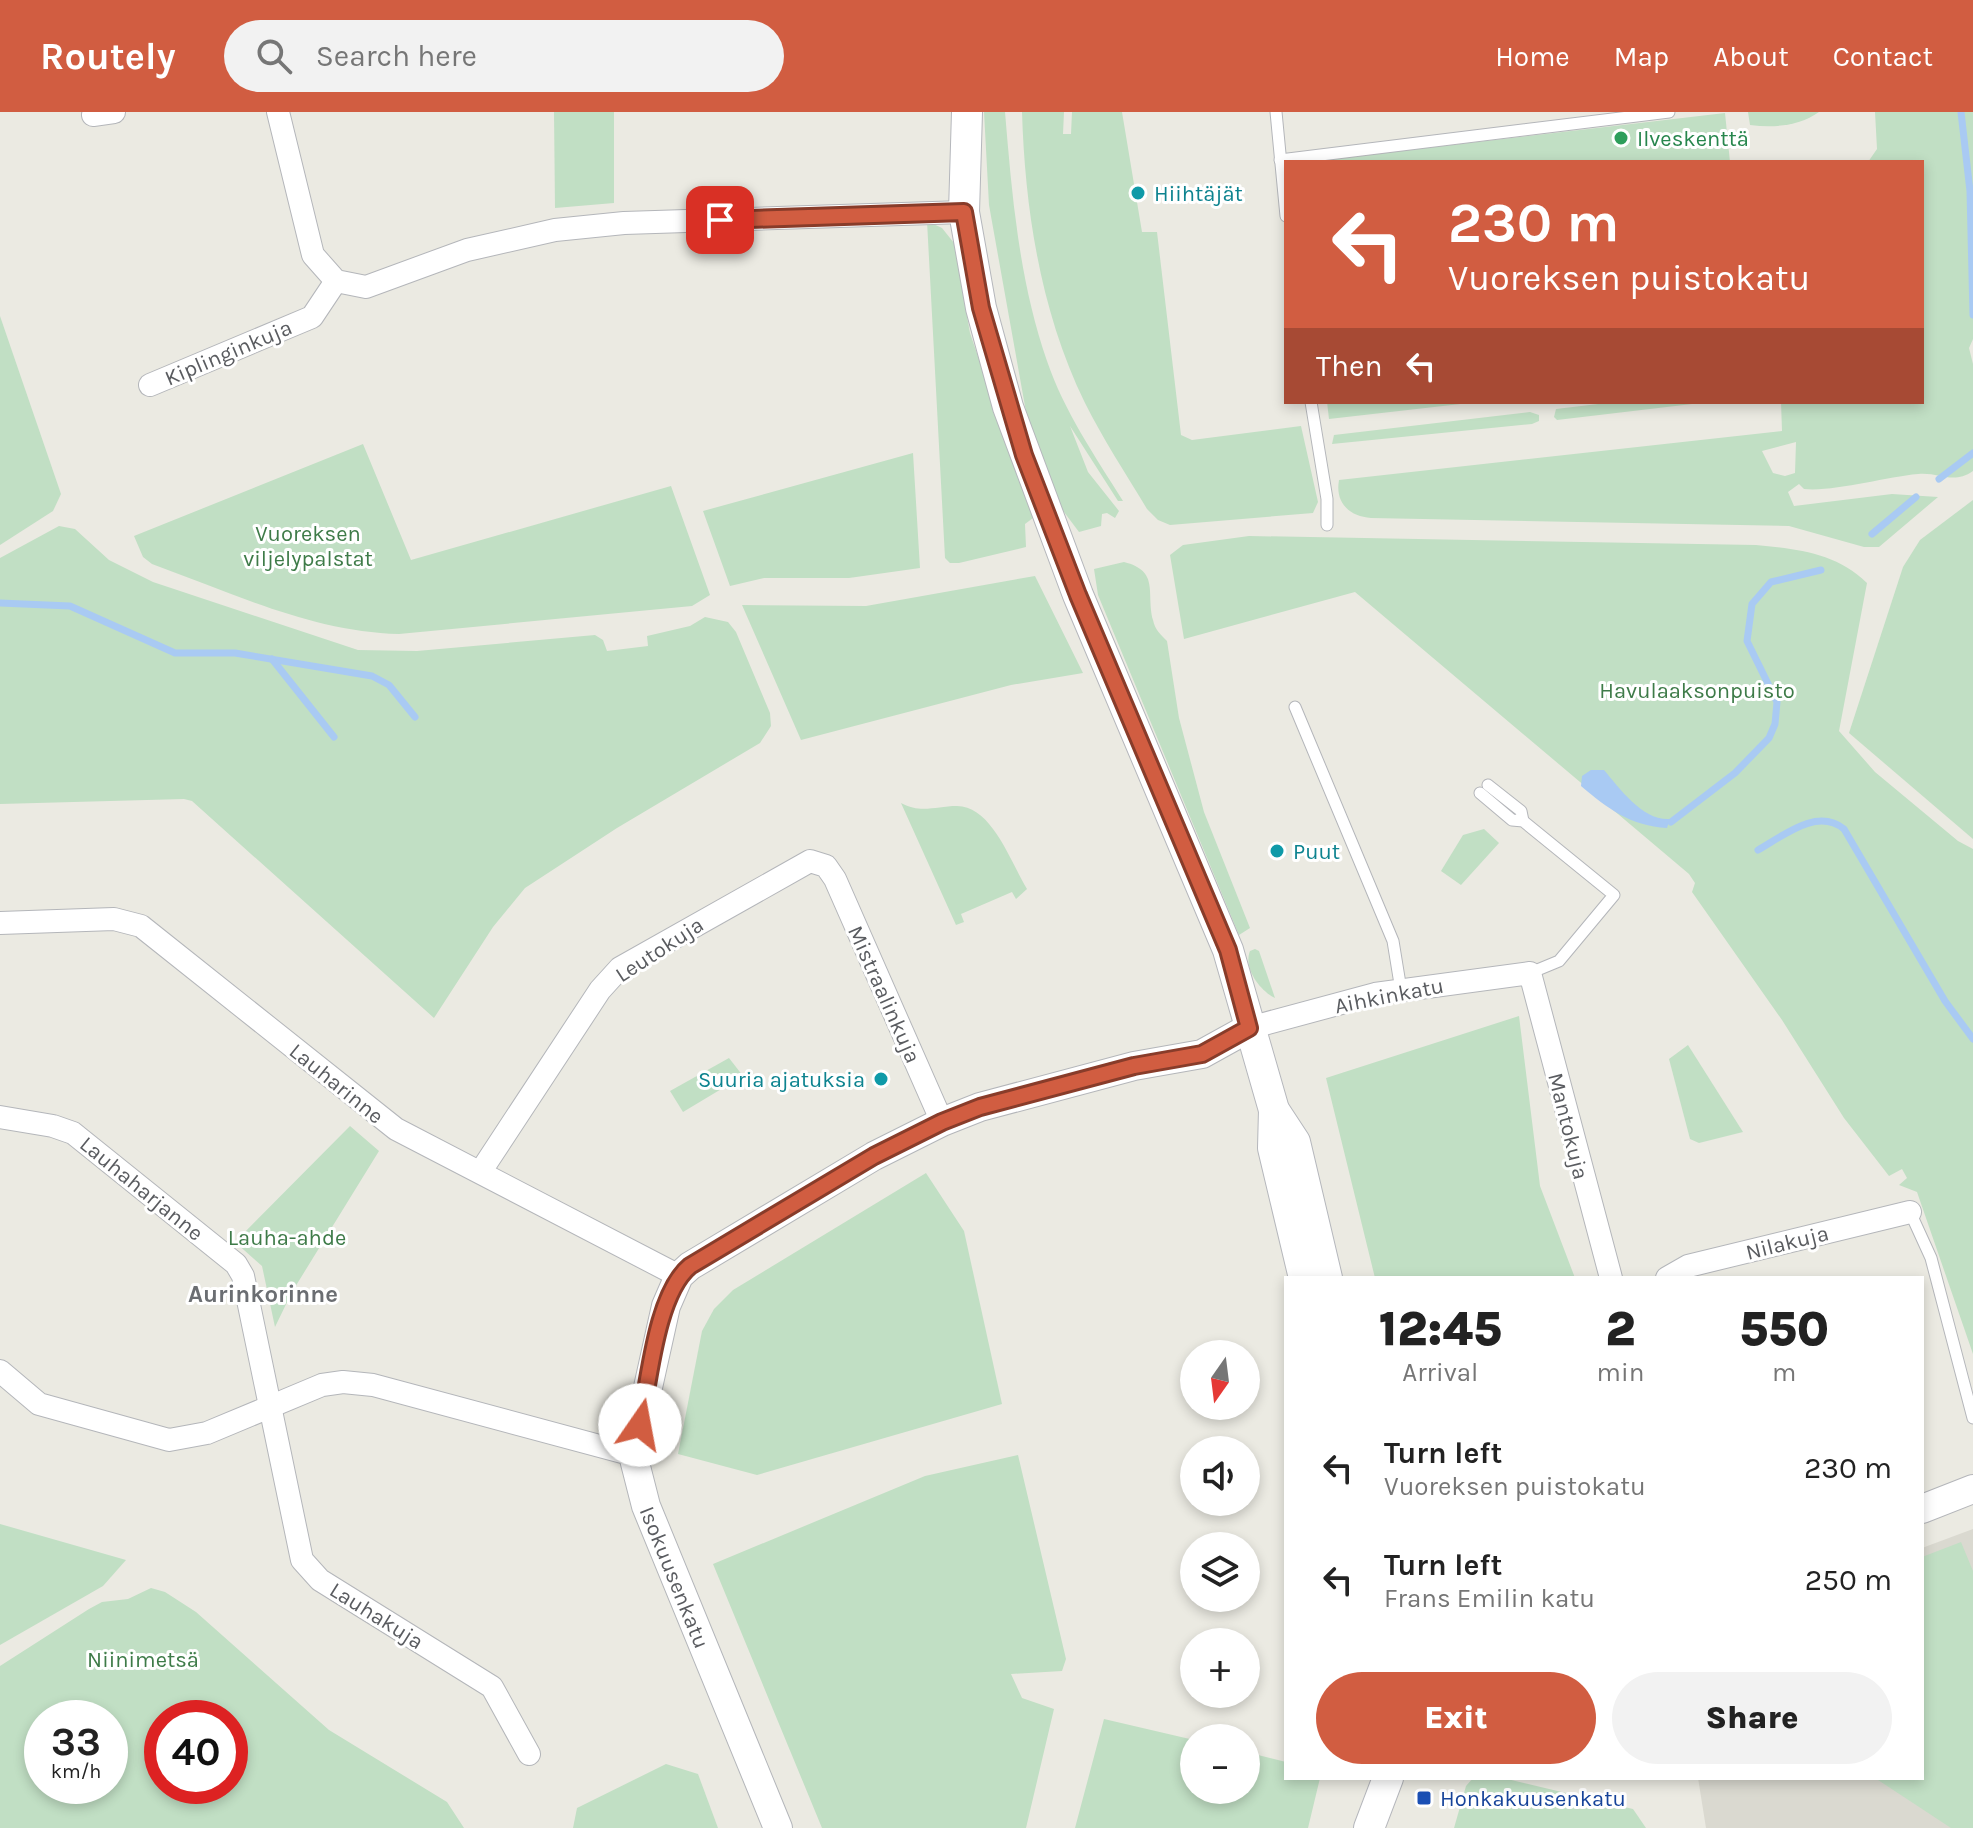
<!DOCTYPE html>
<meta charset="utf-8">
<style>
body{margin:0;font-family:Karla,sans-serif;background:#f2f2f2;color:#222;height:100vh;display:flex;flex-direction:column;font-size:30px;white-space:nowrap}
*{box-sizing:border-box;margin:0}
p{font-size:26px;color:#767676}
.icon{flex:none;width:44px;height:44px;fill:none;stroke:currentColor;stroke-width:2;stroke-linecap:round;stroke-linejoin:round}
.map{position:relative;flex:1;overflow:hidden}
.sheet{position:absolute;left:1284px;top:1164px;width:640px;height:504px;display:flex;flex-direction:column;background:#fff;border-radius:0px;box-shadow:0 4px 12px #0003}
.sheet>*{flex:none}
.banner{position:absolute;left:1284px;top:48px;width:640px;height:244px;border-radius:0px;box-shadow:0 4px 12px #0003;background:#d15d41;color:#fff;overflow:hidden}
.needle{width:52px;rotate:194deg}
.controls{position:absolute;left:1180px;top:1228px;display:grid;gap:16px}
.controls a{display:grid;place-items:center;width:80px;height:80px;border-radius:50%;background:#fff;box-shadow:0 4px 12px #0003;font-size:40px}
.speed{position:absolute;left:24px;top:1588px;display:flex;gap:16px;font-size:40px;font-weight:700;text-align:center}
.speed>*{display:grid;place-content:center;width:104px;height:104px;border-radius:50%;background:#fff;box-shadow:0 4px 12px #0003;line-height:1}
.speed small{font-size:20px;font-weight:400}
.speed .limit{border:12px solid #d22;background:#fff;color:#111}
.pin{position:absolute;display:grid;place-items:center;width:68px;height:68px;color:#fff;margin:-34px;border-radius:16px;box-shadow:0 4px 12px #0006}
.me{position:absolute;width:88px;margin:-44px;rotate:12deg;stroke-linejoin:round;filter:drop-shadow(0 0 6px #0008)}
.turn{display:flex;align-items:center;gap:28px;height:168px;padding:0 32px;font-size:36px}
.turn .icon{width:104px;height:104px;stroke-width:2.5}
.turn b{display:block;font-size:56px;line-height:68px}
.then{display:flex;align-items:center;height:76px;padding:0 32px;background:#0003;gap:16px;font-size:30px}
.eta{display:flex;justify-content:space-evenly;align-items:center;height:136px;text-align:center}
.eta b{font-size:48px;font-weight:800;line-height:56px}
.cta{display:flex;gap:16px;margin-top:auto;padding:16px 32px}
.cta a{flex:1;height:92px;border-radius:48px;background:#d15d41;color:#fff;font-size:32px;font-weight:800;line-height:92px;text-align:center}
.cta a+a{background:#f2f2f2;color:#222}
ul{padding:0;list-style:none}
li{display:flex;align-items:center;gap:24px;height:112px;padding:0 32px}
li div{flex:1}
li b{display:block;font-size:30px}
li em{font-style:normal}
header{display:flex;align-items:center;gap:48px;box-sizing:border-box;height:112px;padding:0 40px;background:#d15d41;color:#fff}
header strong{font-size:38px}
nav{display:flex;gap:44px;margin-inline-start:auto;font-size:28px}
.search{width:560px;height:72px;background:#f2f2f2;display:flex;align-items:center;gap:20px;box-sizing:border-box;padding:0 28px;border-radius:44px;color:#767676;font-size:30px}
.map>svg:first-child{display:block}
.education{fill:#dad9d0}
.green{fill:#c1dfc4;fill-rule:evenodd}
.water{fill:#a9caf3}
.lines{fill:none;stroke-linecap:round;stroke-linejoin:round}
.stream{stroke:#a9caf3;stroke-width:7}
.service-casing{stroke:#b4b6ba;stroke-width:13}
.minor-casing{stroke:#b4b6ba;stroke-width:24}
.tertiary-casing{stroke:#b4b6ba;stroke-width:30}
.secondary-casing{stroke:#b5b7bc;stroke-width:32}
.service{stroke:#fff;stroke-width:11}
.minor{stroke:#fff;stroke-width:22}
.tertiary{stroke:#fff;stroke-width:28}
.secondary{stroke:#fff;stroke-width:30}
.route-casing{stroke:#883c2a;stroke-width:20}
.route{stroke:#d15d41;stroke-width:14}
.leisure-dot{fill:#2e9e5b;stroke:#fff;stroke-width:3}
.culture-dot{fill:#0f9aa8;stroke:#fff;stroke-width:3}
.transit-dot{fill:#1a4fb4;stroke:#fff;stroke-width:3}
.labels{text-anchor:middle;stroke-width:6;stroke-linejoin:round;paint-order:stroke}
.leisure-label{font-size:22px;fill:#27864d;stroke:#fff;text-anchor:start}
.culture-label{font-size:22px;fill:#0d838f;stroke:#fff;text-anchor:start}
.street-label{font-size:22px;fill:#5a5c60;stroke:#fff}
.park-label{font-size:22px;fill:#3e7b48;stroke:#fff}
.transit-label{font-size:22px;fill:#164399;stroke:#fff;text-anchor:start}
.neighbourhood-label{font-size:24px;font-weight:bold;fill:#6b6e72;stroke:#fff}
</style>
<header>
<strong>Routely</strong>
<div class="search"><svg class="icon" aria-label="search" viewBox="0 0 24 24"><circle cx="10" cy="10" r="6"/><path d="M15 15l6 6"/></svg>Search here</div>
<nav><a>Home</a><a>Map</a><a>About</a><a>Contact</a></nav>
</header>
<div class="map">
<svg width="1973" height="1716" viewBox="0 0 1973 1716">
<rect width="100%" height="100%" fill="#ebeae2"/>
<path class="education" d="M 1973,1417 L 1973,1716 L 1706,1716 L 1698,1666 L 1922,1666 L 1922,1436 Z"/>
<g class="green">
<path d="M 554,0 L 614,0 L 614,91 L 555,96 Z"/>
<path d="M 984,0 L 1005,0 C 1012,84 1019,168 1047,249 C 1064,299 1095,344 1123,389 L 1118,389 L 1070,314 L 1088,360 L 1119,399 L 1115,406 L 1107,401 L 1102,402 L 1101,414 L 1079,420 L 1061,396 L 1028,311 L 989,93 Z"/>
<path d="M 1022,0 L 1064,0 L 1063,22 L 1071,22 L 1072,0 L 1122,0 L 1142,120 L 1157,120 L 1181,323 L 1192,328 L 1301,314 L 1318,390 L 1313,401 L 1170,413 L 1158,408 L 1147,397 C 1126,362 1103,327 1085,291 C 1041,201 1025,99 1022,0 Z"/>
<path d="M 1748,0 L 1819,0 C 1799,14 1775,16 1750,13 Z"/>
<path d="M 1875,0 L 1973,0 L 1973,227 L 1969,236 L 1973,252 L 1973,359 C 1953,373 1940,360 1918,362 C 1885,365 1834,380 1804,377 L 1799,372 L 1788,380 L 1794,394 L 1892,382 L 1938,385 L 1879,435 L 1864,435 L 1789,414 L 1371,406 C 1348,404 1335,390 1339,368 L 1782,319 L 1781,290 L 1922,290 L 1922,50 L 1868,50 L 1877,37 ZM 1796,330 L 1795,361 L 1785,364 L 1773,361 L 1762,339 Z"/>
<path d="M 1725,1 L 1730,50 L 1305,50 Z"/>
<path d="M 927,109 L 942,116 L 954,131 L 970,221 L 1033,406 L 1025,412 L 1026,435 L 959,451 L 950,451 L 945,446 Z"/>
<path d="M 0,204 L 61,382 L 53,399 L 0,433 Z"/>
<path d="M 1327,290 L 1478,290 L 1329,307 Z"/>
<path d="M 1615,290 L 1709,290 L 1557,308 L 1554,305 L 1556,297 Z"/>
<path d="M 1530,300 L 1539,303 L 1539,309 L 1532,312 L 1332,332 L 1334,323 Z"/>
<path d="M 363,332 L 411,448 L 671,374 L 710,483 L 692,494 L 399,522 C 313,520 232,481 152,452 L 143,445 L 134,424 Z"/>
<path d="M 913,341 L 920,456 L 849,466 L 764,466 L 730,474 L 703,399 Z"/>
<path d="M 1973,388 L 1973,727 L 1849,621 L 1903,455 L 1920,428 Z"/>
<path d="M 59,414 L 75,417 L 109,448 L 153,470 L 358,538 L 417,539 L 595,523 L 603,528 L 607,539 L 648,534 L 647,524 L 690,514 L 705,505 L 728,510 L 736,520 L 770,601 L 771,614 L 760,631 L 617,716 L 525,776 L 493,815 L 434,906 L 192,689 L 184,687 L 0,692 L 0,446 Z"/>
<path d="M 1249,424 L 1756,433 C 1798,437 1836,441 1867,471 L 1839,619 L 1875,660 L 1958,729 L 1973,737 L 1973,1242 L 1917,1080 L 1899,1073 L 1907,1066 L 1902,1057 L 1889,1064 L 1844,1006 L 1782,908 L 1692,780 L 1695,771 L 1689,762 L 1355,480 L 1184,527 L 1170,443 L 1183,433 Z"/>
<path d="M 1124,450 C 1160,459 1146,481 1153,508 C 1155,518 1161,523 1167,529 L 1179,606 L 1204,700 L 1250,816 L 1239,823 L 1098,483 L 1094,457 Z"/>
<path d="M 1035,464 L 1083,561 L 1011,573 L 801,628 L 742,493 L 866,494 Z"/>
<path d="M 901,691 C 921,702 936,694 957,694 C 992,694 1011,751 1027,777 L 1016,787 L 1012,780 L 961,802 L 964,810 L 956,813 Z"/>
<path d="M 1484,717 L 1499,731 L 1461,773 L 1441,759 L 1463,723 Z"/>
<path d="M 1255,837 L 1259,839 L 1275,886 C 1260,879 1243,856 1250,839 Z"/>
<path d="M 1519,904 L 1540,1074 L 1575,1166 L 1375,1166 L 1326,966 Z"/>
<path d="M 1688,933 L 1743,1020 L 1699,1031 L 1690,1027 L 1669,947 Z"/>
<path d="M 729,946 L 743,964 L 683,1000 L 670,979 Z"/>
<path d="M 350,1014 L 379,1039 L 292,1180 L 275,1215 L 262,1154 L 235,1130 Z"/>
<path d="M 926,1061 L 964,1119 L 1002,1292 L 757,1363 L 678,1342 L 702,1219 L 714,1197 L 733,1178 Z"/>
<path d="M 1018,1343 L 1066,1547 L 1062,1559 L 1011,1562 L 1022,1586 L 1054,1597 L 1026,1716 L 822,1716 L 713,1452 L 925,1364 Z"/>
<path d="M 0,1412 L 126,1448 L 103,1474 L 0,1533 Z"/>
<path d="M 1961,1430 L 1973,1459 L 1973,1716 L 1951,1716 L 1875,1666 L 1922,1666 L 1922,1445 Z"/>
<path d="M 151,1476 L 165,1480 L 196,1500 L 329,1618 L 447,1690 L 464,1716 L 0,1716 L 0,1554 L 89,1497 L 102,1490 L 128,1487 ZM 42,1606 L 110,1606 L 110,1674 L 42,1674 ZM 162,1606 L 230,1606 L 230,1674 L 162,1674 Z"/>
<path d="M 1104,1607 L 1194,1628 L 1194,1678 L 1246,1678 L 1246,1640 L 1286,1650 L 1286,1666 L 1320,1666 L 1308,1716 L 1075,1716 Z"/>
<path d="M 666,1652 L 698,1662 L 718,1716 L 573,1716 L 577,1696 Z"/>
<path d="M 1473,1666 L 1503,1666 L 1633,1697 L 1646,1716 L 1454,1716 L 1466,1674 Z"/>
</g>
<path class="water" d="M 1591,658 L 1604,658 C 1620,677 1643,709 1670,707 L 1667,716 C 1631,714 1608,697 1581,674 L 1582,664 Z"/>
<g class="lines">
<g class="stream">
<path d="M 1961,0 L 1970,79 L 1973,203"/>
<path d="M 1939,367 L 1973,341"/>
<path d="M 1872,422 L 1916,385"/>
<path d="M 0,491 L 70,494 L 175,541 L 235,541 L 372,564 L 389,573 L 415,605"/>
<path d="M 272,547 L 334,625"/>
<path d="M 1671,710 L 1735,661 L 1769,626 L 1775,612 L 1777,590 L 1747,529 L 1752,492 L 1771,470 L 1821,458"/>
<path d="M 1758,738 C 1783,724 1817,695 1844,717 L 1945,889 L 1973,927"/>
</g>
<g class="service-casing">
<g id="service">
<path d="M 1276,0 L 1286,104"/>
<path d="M 1280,48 L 1669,0"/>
<path d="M 1311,290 L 1327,387 L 1327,413"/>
<path d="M 1295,595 L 1393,829 L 1401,878"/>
<path d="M 1488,673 L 1521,699 L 1523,709"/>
<path d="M 1480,681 L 1512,708 L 1523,709 L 1614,783 L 1559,849 L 1530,861"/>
<path d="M 1910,1100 L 1931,1146 L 1973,1306"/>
</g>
</g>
<g class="minor-casing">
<g id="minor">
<path d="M 278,0 L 313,143 L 336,169 L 366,175 L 467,138 L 555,118 L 624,111 L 964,100"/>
<path d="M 93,3 L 114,0"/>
<path d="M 150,273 L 312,205 L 336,169"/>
<path d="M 0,811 L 114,807 L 141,814 L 396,1017 L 679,1164"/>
<path d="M 1249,916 L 1375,882 L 1530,861 L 1611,1166"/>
<path d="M 0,1005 L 53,1014 L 73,1021 L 236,1152 L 243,1164 L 302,1448 L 320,1468 L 492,1575 L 529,1642"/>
<path d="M 481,1059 L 600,878 L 620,856 L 810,749 L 826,754 L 835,767 L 942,1010"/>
<path d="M 1667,1166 L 1688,1154 L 1910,1100"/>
<path d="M 0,1259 L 39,1292 L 169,1328 L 207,1321 L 322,1273 L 343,1270 L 373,1273 L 633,1343"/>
</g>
</g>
<g class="tertiary-casing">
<g id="tertiary">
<path d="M 1922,1397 L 1973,1377"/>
<path d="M 778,1716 L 646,1394 L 633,1343 L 666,1194 L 679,1164 L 690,1154 L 874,1044 L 942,1010 L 980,995 L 1134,954 L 1202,942 L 1249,916"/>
</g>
</g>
<g class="secondary-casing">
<g id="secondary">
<path d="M 967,0 L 964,100 L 981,196 L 1008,295 L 1078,483 L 1228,838 L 1274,998 L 1295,1030 L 1327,1166"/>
<path d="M 1274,998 L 1273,1036 L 1304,1166"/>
<path d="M 1369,1716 L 1388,1666"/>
</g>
</g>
<use href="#service" class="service"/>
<use href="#minor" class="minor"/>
<use href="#tertiary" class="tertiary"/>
<use href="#secondary" class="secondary"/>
</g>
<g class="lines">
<g class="route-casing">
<path id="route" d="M 640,1313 C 649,1270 656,1182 690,1154 L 874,1044 L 942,1010 L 980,995 L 1134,954 L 1202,942 L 1249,916 L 1228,838 L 1078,483 L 1024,343 L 981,196 L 964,100 L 720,108"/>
</g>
<use href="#route" class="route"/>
</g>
<circle class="leisure-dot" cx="1621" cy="26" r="8"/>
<g class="culture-dot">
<circle cx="1138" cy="81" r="8"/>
<circle cx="1277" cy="739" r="8"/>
<circle cx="881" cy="967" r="8"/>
</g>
<rect class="transit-dot" x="1416" y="1678" width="16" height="16" rx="4"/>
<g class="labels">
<g class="leisure-label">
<text x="1637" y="34">Ilveskenttä</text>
</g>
<g class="culture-label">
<text x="1154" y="89">Hiihtäjät</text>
<text x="1293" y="747">Puut</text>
<text x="865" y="975" text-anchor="end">Suuria ajatuksia</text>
</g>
<g class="street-label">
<text transform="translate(228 240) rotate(-23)" y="8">Kiplinginkuja</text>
<text transform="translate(659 837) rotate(-33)" y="8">Leutokuja</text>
<text transform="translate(885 882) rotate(66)" y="8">Mistraalinkuja</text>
<text transform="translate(1389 883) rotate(-11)" y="8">Aihkinkatu</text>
<text transform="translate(337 971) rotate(39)" y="8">Lauharinne</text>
<text transform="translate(1569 1014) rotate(76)" y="8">Mantokuja</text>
<text transform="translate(142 1076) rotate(39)" y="8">Lauhaharjanne</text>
<text transform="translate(1787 1130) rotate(-14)" y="8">Nilakuja</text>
<text transform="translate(675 1465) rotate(68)" y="8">Isokuusenkatu</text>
<text transform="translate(377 1503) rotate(32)" y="8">Lauhakuja</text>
</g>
<g class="park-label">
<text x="308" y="429">Vuoreksen<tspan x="308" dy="25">viljelypalstat</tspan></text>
<text x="1697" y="586">Havulaaksonpuisto</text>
<text x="287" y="1133">Lauha-ahde</text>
<text x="143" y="1555">Niinimetsä</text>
</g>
<g class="transit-label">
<text x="1440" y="1694">Honkakuusenkatu</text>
</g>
<g class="neighbourhood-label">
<text x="263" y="1190">Aurinkorinne</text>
</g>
</g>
</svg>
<div class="controls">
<a><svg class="needle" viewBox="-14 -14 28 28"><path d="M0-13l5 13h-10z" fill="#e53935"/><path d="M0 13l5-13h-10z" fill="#767676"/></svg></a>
<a><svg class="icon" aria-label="sound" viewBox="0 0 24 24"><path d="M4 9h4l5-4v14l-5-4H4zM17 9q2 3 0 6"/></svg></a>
<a><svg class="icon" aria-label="layers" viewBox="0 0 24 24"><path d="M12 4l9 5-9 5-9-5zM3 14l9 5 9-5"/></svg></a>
<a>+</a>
<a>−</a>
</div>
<div class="speed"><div>33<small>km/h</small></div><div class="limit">40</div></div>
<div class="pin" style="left:720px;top:108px;background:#d93025"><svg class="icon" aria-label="arrive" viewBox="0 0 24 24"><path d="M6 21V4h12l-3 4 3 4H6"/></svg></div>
<svg class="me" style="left:640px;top:1313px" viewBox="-20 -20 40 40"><circle r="19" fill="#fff"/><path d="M0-13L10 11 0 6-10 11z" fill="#d15d41"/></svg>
<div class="banner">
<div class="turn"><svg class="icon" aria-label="left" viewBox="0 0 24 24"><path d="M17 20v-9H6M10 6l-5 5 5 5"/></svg><div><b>230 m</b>Vuoreksen puistokatu</div></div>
<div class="then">Then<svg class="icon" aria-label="left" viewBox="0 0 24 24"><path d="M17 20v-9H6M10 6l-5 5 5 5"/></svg></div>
</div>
<section class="sheet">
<div class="eta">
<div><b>12:45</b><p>Arrival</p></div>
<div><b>2</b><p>min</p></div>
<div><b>550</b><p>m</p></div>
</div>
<ul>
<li><svg class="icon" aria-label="left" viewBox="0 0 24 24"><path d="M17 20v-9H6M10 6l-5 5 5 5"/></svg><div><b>Turn left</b><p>Vuoreksen puistokatu</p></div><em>230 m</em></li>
<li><svg class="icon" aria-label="left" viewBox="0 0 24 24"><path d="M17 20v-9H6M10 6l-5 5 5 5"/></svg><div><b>Turn left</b><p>Frans Emilin katu</p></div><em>250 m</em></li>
</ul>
<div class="cta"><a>Exit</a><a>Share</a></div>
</section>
</div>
